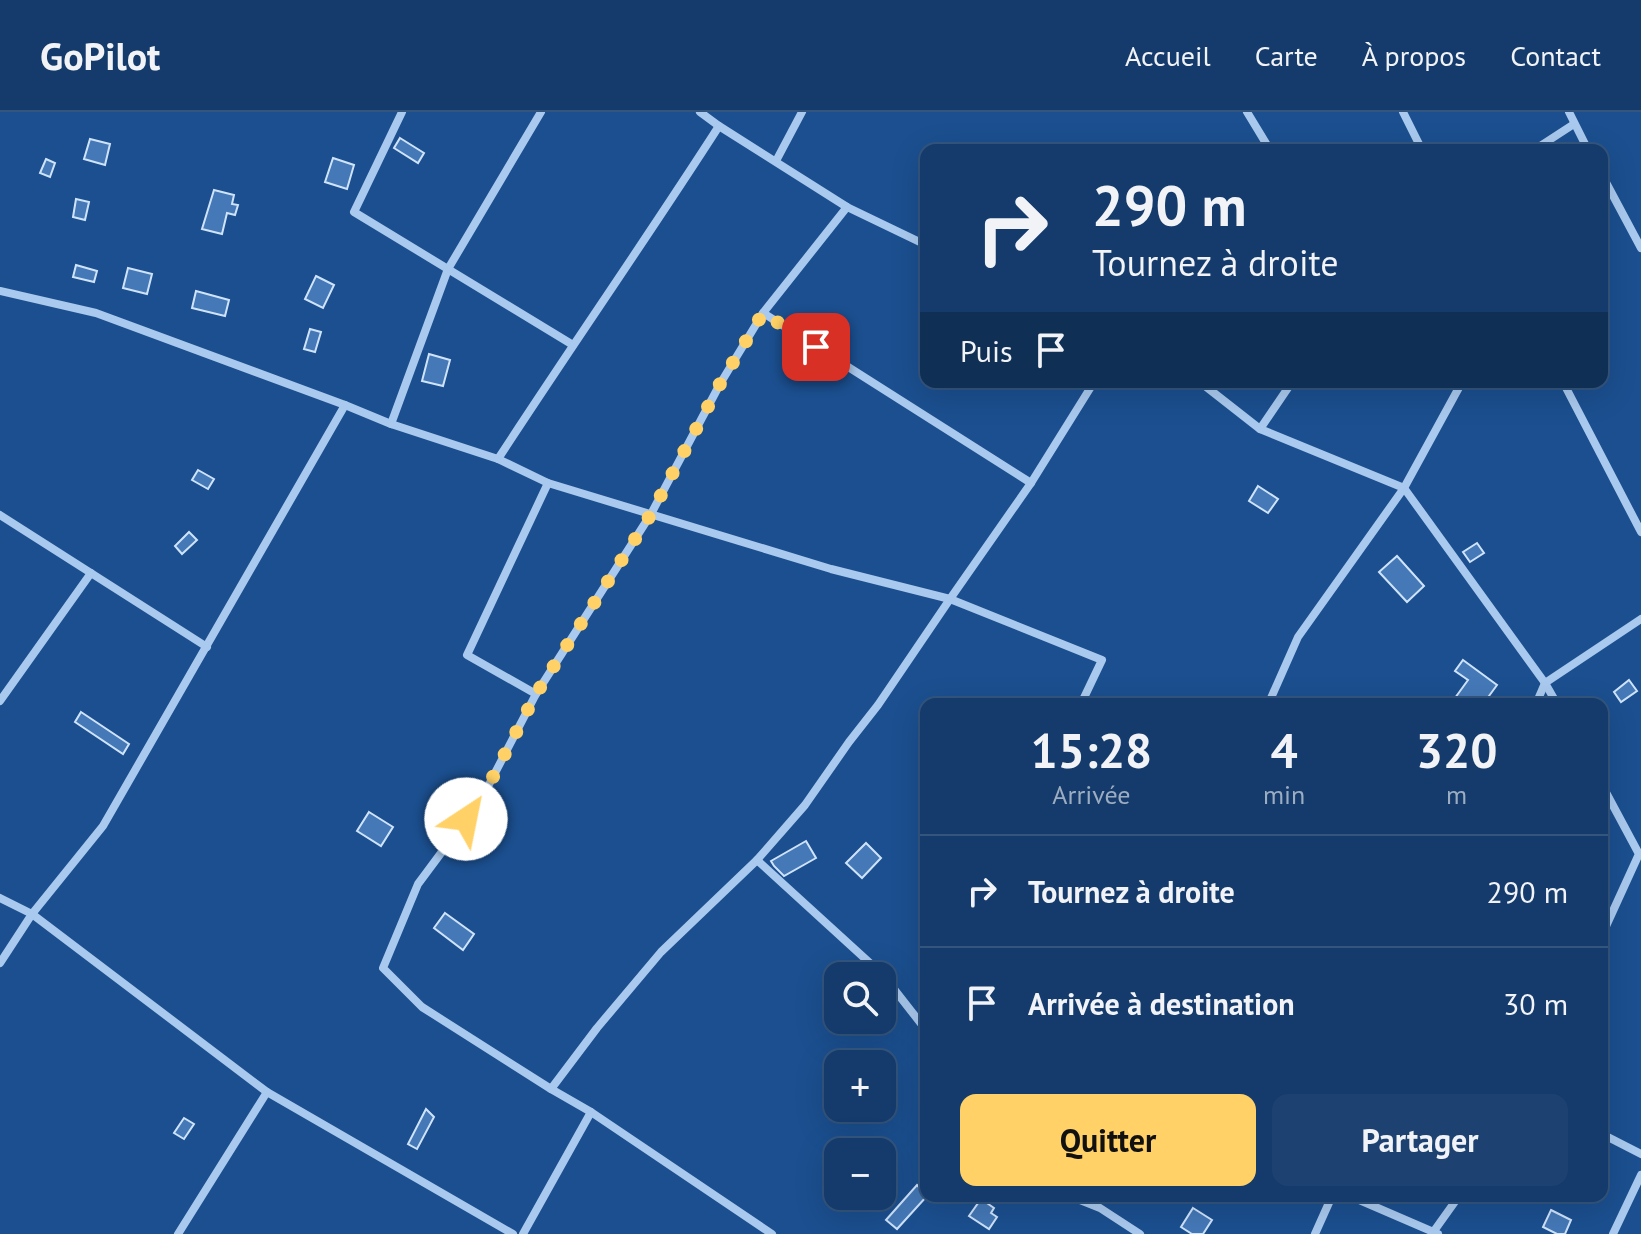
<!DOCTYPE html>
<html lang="fr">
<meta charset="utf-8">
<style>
body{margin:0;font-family:"PT Sans",sans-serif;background:#1d4271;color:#f1f3f6;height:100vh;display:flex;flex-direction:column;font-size:30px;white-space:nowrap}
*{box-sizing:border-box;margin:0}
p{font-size:26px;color:#9dadc1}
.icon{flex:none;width:44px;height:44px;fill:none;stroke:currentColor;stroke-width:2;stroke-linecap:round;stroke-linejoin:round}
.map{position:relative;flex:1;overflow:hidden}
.sheet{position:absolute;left:920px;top:586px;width:688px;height:504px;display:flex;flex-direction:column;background:#143b6b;border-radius:16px;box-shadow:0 8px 32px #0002,0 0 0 2px #33557e}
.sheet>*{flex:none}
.top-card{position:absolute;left:920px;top:32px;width:688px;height:244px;border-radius:16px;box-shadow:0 8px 32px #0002,0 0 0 2px #33557e;background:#143b6b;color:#f1f3f6;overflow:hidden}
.fabs{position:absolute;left:824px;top:850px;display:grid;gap:16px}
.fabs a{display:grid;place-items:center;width:72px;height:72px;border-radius:16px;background:#143b6b;box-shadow:0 8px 32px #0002,0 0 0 2px #33557e;font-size:40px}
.pin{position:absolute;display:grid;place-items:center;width:68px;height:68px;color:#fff;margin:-34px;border-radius:16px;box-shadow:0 4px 12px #0006}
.me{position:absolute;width:88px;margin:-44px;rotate:34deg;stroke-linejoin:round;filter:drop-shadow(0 0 6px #0008)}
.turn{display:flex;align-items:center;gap:28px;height:168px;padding:0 40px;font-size:36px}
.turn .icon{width:104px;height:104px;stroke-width:2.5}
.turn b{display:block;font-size:56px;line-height:68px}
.then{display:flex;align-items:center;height:76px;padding:0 40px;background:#0003;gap:16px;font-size:30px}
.eta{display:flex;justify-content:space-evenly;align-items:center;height:136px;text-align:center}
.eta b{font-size:48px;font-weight:800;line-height:56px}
.action{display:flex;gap:16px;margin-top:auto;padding:16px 40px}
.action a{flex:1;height:92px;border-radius:16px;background:#ffd166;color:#111;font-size:32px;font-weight:800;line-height:92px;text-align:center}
.action a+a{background:#1d4271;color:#f1f3f6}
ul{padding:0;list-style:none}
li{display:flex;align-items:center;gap:24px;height:112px;padding:0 40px;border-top:2px solid #33557e}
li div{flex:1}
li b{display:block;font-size:30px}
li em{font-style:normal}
header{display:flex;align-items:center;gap:48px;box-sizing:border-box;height:112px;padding:0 40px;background:#143b6b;border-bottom:2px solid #33557e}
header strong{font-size:38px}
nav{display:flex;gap:44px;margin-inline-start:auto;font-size:28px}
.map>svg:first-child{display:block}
.building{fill:#4478b7;stroke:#cfe3fa;stroke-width:2}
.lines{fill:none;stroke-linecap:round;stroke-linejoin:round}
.street{stroke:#a9c9ee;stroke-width:8}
.route{stroke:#ffd166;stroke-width:14;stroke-dasharray:0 25.2}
</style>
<header>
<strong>GoPilot</strong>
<nav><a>Accueil</a><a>Carte</a><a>À propos</a><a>Contact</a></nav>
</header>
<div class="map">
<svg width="1641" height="1122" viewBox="0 0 1641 1122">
<rect width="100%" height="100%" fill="#1b4f8f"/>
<g class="building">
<path d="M 400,26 L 424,41 L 418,51 L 394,36 Z"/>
<path d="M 90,27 L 110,32 L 105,53 L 84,47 Z"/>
<path d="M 333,46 L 354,53 L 347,77 L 325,70 Z"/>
<path d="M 46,47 L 55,51 L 50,65 L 40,61 Z"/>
<path d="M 214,78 L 234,83 L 232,92 L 238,93 L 235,103 L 227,101 L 222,122 L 202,117 Z"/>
<path d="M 76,87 L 89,90 L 85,108 L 73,105 Z"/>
<path d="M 76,153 L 97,159 L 94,170 L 73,165 Z"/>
<path d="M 128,156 L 152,162 L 147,182 L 123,176 Z"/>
<path d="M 316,164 L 334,173 L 323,196 L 305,187 Z"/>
<path d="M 196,179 L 229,188 L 225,204 L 192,196 Z"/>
<path d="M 310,217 L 321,220 L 315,240 L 304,237 Z"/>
<path d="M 429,242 L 450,248 L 443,274 L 422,269 Z"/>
<path d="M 198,358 L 214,367 L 208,377 L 192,368 Z"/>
<path d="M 1258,374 L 1278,387 L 1268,401 L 1249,389 Z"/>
<path d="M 189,420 L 197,428 L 182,442 L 175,434 Z"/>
<path d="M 1477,431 L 1484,441 L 1470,450 L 1463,440 Z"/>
<path d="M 1397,444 L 1424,474 L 1407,490 L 1379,460 Z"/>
<path d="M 1463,548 L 1497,573 L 1489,584 L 1500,592 L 1463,592 L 1455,586 L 1468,568 L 1455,559 Z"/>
<path d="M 1629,568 L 1637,579 L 1621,590 L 1614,580 Z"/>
<path d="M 81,600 L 129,632 L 123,642 L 75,610 Z"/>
<path d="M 369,700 L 393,715 L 381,734 L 357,719 Z"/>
<path d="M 806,729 L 816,746 L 784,764 L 774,754 L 771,749 Z"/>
<path d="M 866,731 L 881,746 L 862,766 L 846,751 Z"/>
<path d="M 445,801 L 474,822 L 463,838 L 434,816 Z"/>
<path d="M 426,997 L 434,1005 L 417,1037 L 408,1032 Z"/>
<path d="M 184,1006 L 194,1012 L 184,1027 L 174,1021 Z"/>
<path d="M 917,1073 L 927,1084 L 897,1117 L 886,1108 Z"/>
<path d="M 981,1087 L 994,1096 L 991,1101 L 997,1105 L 989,1117 L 969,1104 Z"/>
<path d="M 1193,1096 L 1212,1108 L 1203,1122 L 1192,1122 L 1181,1115 Z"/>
<path d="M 1551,1098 L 1571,1108 L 1565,1122 L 1557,1122 L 1543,1115 Z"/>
</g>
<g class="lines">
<g class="street">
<path d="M 402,0 L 354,100 L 573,233"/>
<path d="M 700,0 L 719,14 L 847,95 L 926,133"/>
<path d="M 1247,0 L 1270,38"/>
<path d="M 1403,0 L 1422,38"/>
<path d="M 1569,0 L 1588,38"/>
<path d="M 1534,38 L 1574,12"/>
<path d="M 776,49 L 802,0"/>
<path d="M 1602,63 L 1641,136"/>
<path d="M 847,95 L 763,201 L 1031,371"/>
<path d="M 0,179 L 96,201 L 345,293 L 391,312 L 498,347 L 548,371 L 831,457 L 950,487 L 1102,548 L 1081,592"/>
<path d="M 763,201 L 720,272 L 651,402 L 536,582 L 482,686 L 418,772 L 383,856 L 422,895 L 551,977 L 597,916 L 661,840 L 757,748 L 883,863 L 926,918"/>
<path d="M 1200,270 L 1260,317 L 1404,376 L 1545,571 L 1557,592"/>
<path d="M 1563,270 L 1641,420"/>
<path d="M 391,312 L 448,157 L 541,0"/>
<path d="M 1260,317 L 1292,270"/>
<path d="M 498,347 C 571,235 647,126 719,14"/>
<path d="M 0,403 L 207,535"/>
<path d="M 536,582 L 467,543 L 548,371"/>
<path d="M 0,589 L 91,461"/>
<path d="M 1276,592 L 1271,586 L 1298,525 L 1404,376 L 1462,270"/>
<path d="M 1536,592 L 1545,571 L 1641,507"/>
<path d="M 1602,673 L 1639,742 L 1602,823"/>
<path d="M 757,748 L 805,693 L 849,630 L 878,593 L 950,487 L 1031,371 L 1094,270"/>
<path d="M 0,786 L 32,802 L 267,980 L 513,1122"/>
<path d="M 0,851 L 32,802 L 103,714 L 345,293"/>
<path d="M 551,977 L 591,1000 L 772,1122"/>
<path d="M 1602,1022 L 1641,1042"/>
<path d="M 1070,1084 L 1100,1096 L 1140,1122"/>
<path d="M 1350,1084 L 1438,1122"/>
<path d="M 1434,1119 L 1459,1084"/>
<path d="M 178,1122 L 267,980"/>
<path d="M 523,1122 L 591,1000"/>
<path d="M 1315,1122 L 1332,1084"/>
<path d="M 1613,1122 L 1641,1063"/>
</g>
</g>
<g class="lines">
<path class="route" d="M 466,707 L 482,686 L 536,582 L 651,402 L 720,272 L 763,201 L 816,235"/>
</g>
</svg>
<div class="fabs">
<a><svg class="icon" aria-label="search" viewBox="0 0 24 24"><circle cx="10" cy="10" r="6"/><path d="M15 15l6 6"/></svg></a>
<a>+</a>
<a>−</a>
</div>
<div class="pin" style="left:816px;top:235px;background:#d93025"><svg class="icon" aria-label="arrive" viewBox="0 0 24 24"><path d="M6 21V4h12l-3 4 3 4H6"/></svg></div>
<svg class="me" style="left:466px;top:707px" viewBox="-20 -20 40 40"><circle r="19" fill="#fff"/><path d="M0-13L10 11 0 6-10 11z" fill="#ffd166"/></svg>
<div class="top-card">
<div class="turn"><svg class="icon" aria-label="right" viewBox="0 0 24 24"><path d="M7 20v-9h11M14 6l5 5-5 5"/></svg><div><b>290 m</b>Tournez à droite</div></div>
<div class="then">Puis<svg class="icon" aria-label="arrive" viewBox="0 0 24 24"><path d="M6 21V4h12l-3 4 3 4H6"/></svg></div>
</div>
<section class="sheet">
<div class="eta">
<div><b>15:28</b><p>Arrivée</p></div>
<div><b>4</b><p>min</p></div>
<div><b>320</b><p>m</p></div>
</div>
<ul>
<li><svg class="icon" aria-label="right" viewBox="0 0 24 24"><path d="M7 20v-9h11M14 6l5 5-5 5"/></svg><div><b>Tournez à droite</b></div><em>290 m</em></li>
<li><svg class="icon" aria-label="arrive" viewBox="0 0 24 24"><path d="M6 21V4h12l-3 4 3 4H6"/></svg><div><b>Arrivée à destination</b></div><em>30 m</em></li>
</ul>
<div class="action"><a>Quitter</a><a>Partager</a></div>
</section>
</div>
